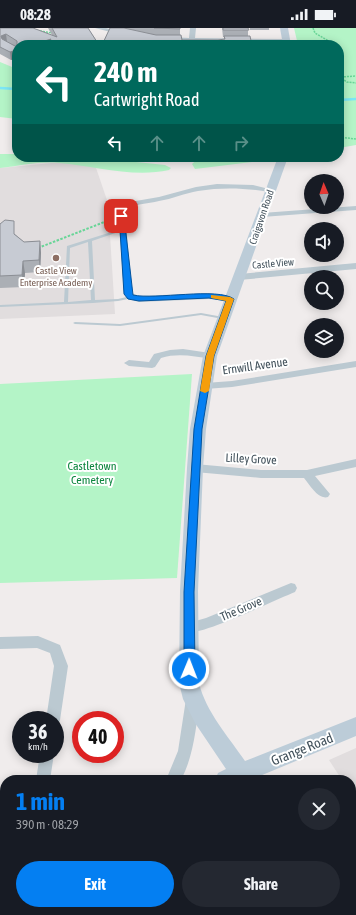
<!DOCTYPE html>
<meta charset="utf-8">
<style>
body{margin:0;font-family:"Asap Condensed",sans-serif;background:#242831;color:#f1f3f6;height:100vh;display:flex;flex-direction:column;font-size:15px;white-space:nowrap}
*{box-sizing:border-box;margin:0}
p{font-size:13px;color:#9ea1a6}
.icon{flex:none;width:22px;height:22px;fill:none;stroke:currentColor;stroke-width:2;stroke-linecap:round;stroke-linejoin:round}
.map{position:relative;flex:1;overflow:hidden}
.sheet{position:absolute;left:0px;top:747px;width:356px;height:140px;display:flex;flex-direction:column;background:#171b24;border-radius:16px 16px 0 0;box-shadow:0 2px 10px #0003}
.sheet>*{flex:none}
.hud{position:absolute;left:12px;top:12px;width:332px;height:122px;border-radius:16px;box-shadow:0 2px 10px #0003;background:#00695c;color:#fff;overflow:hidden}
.needle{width:26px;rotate:358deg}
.fabs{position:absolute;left:304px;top:146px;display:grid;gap:8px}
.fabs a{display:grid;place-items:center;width:40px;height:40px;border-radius:50%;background:#171b24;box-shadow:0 2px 10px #0003;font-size:20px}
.speed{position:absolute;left:12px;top:683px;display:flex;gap:8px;font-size:20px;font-weight:700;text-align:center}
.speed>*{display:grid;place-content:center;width:52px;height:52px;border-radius:50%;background:#171b24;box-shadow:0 2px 10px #0003;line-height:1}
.speed small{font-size:10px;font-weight:400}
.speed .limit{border:6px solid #d22;background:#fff;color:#111}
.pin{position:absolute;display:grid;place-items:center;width:34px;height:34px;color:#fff;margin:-17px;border-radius:8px;box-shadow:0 2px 6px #0006}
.me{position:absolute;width:44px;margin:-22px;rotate:1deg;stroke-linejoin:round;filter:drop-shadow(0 0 3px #0008)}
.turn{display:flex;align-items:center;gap:14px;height:84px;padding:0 16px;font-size:18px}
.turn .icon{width:52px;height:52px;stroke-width:2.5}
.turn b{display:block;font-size:28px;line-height:34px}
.lanes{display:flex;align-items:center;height:38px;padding:0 16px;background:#0003;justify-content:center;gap:20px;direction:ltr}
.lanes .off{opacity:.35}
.round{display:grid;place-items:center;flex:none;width:42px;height:42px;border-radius:21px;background:#242831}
.head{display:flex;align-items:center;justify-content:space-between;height:68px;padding:0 16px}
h1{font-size:24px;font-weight:700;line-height:30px;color:#047ff2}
.primary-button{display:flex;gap:8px;margin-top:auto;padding:8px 16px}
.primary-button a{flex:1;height:46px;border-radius:24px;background:#047ff2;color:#fff;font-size:16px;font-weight:700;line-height:46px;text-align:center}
.primary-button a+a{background:#242831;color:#f1f3f6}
.status{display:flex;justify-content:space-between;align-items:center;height:28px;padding:0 20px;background:#171b24;direction:ltr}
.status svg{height:11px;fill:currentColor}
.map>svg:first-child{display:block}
.education{fill:#e1ddde}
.green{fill:#b4f4c7}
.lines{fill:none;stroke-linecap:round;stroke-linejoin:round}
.stream{stroke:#7be6f6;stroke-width:2.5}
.path-far1{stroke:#68d597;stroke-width:1.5;stroke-dasharray:2 1;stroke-linecap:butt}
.path{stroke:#68d597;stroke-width:2;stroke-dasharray:2.5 1.5;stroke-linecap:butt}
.lane{fill:#bbc9d1;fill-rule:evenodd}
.street{fill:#bbc9d1;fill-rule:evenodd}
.secondary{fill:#bcccd8;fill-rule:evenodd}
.wall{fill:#abafb5}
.shaded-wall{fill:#8b8e94}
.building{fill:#c7cbd3;stroke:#8b8e94}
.route{fill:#047ff2;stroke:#03539d}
.slow{fill:#f59e0b}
.education-dot{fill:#8d6e63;stroke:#fff;stroke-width:1.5}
.labels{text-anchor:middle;stroke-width:4;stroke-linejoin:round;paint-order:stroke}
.far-street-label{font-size:10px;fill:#43525c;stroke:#fff}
.far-education-label{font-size:10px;fill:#785e54;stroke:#fff}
.street-label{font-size:12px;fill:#43525c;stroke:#fff}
.park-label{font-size:12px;fill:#0c853e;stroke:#fff}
.near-street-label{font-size:14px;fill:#43525c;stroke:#fff}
</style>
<div class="status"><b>08:28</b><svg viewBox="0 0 49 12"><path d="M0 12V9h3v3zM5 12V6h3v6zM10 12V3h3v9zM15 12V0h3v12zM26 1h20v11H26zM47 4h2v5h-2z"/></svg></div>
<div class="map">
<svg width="356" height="887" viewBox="0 0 356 887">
<rect width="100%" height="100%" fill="#f0ecec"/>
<g class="education">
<path d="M 93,131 L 108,175 L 115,286 L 0,291 L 0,140 Z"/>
<path d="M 356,720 L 356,776 L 351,768 L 351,752 L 342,752 L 329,732 Z"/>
</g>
<g class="green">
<path d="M 294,0 L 356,0 L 356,117 L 339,120 L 339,17 L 298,17 Z"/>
<path d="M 0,34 L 17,41 L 17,91 L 0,89 Z"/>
<path d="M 0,126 L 17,126 L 17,129 L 88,129 L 165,137 L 171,140 L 169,142 C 133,150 95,138 59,135 C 40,133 19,138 0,140 Z"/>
<path d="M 200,129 L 269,129 L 268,132 L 195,141 L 192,136 Z"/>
<path d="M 192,346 L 177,550 L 0,555 L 0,356 Z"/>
<path d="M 356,793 L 356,848 L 351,840 L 351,797 Z"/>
<path d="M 5,877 L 5,882 L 183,882 L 194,887 L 0,887 L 0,879 Z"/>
<path d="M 210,882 L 321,882 L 324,887 L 203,887 Z"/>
</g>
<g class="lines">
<g class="stream">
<path d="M 0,60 L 17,61"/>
<path d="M 339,72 L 356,71"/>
</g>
<g class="path-far1">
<path d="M 313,0 L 315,5 L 327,12 L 322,17"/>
<path d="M 40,3 L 53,5"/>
<path d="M 339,49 L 347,54 L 356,55"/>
<path d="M 341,49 L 356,48"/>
<path d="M 339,109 L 356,111"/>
</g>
<path class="path" d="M 38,220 L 112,191"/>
<g class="lane">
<path d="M 121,201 L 122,201 L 124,202 L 92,213 L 95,272 L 118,271 L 131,268 L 133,268 L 133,270 L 118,273 L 93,275 L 0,279 L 0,277 L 64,274 L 67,218 ZM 88,214 L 91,272 L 68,274 L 70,220 Z"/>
<path d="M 201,285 L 223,289 L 225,290 L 223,291 L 201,287 L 120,298 L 75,296 L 73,295 L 75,294 L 120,296 Z"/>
<path d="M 163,882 L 173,882 L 176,887 L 166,887 Z"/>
</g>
<g class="street">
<path d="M 95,0 L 106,0 L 125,5 L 122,7 Z"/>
<path d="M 190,0 L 196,0 L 195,10 L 286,11 L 289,13 L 286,15 L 167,13 L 164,11 L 167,9 L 189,10 Z"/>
<path d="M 217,156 L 253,157 L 273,162 L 269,164 C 246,160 222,159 198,163 C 185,165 172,171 159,173 C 148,176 133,175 125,184 L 132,265 L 139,268 L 209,265 L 233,269 L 233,273 L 209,271 L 139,274 L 128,271 L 124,266 L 118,182 L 124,175 L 159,169 L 196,159 Z"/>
<path d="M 356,178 L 356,182 L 262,189 L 258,187 L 262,185 Z"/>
<path d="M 356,235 L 356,241 L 239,252 L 235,249 L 239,246 Z"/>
<path d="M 183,321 L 210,325 L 215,328 L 210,331 C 194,328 177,325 161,330 L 155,339 L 152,340 L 129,338 L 124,335 L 129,332 L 149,334 L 154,326 L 170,322 Z"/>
<path d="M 356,333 L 356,339 L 232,359 L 205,361 L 200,358 L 205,355 L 232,353 Z"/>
<path d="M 356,431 L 356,439 L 315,448 L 330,466 L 328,469 C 318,472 310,457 304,450 L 261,450 L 195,444 L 190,440 L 195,436 L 261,442 L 307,442 Z"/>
<path d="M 291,555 L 295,556 L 297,560 L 295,564 C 277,571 200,609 185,604 L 184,600 L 185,596 L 206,590 Z"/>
<path d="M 38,608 L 60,617 L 68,638 L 60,692 L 58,697 L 55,698 L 55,692 L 46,692 L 54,638 L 50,625 L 37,620 L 0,621 L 0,609 Z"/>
<path d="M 193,665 L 198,667 L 200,671 C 196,699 194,727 181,752 L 166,752 L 178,723 L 186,671 L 188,667 Z"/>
<path d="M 40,726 L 54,726 L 50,752 L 36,752 Z"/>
</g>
<g class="secondary">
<path d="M 280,0 L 288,0 L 291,17 L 283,17 Z"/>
<path d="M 278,129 L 288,129 L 217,328 L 206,401 L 203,440 L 198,563 L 199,655 C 206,684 228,708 245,733 L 356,689 L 356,708 L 255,750 L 256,752 L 215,752 L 218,745 L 226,741 L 195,695 L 183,671 L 179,655 L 180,563 L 187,440 L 190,401 L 203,328 Z"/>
<path d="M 5,849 L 5,873 L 0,875 L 0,851 Z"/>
<path d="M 351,879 L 355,887 L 329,887 L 327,882 L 351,882 Z"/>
</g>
</g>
<g class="wall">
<path d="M 0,0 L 52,7 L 48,0 L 88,0 L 99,17 L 17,17 L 17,30 L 11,32 L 0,26 Z"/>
<path d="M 110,0 L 180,0 L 180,7 L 182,12 L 224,12 L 224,9 L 223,9 L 222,0 L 248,0 L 248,8 L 252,17 L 102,17 Z"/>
<rect x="250" y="0" width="19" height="2"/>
<path d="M 0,196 L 16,207 L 24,214 L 40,213 L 41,225 L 40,244 L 25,245 L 24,259 L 0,260 Z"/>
</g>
<g class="shaded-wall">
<path d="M 6,6 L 7,14 L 2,16 L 1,8 Z"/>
<path d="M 51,11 L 51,17 L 32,17 Z"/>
<path d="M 17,22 L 17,30 L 11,32 L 10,24 Z"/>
<path d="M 40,213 L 41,225 L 40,244 L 39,232 Z"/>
<path d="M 23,233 L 25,245 L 24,259 L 22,247 Z"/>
</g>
<g class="building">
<path d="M 0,0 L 33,0 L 57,9 L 52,0 L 88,0 L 99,17 L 47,17 L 51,11 L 32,17 L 17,17 L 17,13 L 6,6 L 1,8 L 2,11 L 15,18 L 17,18 L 17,22 L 10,24 L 0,19 Z"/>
<path d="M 110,0 L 124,0 L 156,7 L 181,7 L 182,12 L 218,12 L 225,11 L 224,8 L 250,8 L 252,17 L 102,17 Z"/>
<path d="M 154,0 L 180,0 L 180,1 L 156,0 Z"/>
<path d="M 223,0 L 248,0 L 249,2 L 223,2 Z"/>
<path d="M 5,192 L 14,193 L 14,206 L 24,214 L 40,213 L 39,232 L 23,233 L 22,247 L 0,248 L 0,196 Z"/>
</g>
<path class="route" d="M 119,186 L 124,188 L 133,267 C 155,272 218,259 234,271 L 214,328 L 202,401 L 194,564 L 195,641 L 193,645 L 189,646 L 185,645 L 184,641 L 184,564 L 194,401 L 206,328 L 226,273 L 209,270 L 139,273 L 128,271 L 124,266 Z"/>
<path class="slow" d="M 211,267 L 230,269 L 234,271 L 214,328 L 209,363 L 205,365 L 200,363 L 206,328 L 226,273 L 211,270 Z"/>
<circle class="education-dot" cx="56" cy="230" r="4"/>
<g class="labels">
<g class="far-street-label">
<text transform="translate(261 189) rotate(-71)" y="4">Craigavon Road</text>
<text transform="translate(273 235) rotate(-5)" y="4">Castle View</text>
</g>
<g class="far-education-label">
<text x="56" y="246">Castle View<tspan x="56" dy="12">Enterprise Academy</tspan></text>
</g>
<g class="street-label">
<text transform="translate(255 338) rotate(-8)" y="4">Ernwill Avenue</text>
<text transform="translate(251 431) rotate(3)" y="4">Lilley Grove</text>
<text transform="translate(241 581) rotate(-23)" y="4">The Grove</text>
</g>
<g class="park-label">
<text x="92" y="442">Castletown<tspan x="92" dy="14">Cemetery</tspan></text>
</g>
<g class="near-street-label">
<text transform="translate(302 721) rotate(-22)" y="5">Grange Road</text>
</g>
</g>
</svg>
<div class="fabs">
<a><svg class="needle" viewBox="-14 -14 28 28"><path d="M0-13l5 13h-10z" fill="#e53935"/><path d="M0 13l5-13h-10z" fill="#9ea1a6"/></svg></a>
<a><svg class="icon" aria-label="sound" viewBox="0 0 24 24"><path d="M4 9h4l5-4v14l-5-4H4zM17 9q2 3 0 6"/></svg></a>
<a><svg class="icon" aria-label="search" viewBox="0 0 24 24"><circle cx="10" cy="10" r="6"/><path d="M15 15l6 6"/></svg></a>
<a><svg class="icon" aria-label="layers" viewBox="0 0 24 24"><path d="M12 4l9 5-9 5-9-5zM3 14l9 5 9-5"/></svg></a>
</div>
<div class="speed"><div>36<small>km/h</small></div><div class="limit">40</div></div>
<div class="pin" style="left:121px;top:188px;background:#d93025"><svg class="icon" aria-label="arrive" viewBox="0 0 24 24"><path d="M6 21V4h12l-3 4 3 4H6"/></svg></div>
<svg class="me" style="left:189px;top:641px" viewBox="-20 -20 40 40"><circle r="17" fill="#047ff2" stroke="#fff" stroke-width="3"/><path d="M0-11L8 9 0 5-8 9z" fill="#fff"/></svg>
<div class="hud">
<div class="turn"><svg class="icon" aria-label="left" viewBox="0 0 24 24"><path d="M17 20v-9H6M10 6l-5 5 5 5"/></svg><div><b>240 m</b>Cartwright Road</div></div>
<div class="lanes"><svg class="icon" aria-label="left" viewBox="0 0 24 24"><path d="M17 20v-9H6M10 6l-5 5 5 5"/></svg><svg class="icon off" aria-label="ahead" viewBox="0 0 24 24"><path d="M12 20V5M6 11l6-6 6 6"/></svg><svg class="icon off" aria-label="ahead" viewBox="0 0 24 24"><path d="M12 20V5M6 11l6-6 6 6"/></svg><svg class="icon off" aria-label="right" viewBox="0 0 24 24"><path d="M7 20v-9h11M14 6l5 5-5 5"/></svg></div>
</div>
<section class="sheet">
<div class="head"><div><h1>1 min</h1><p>390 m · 08:29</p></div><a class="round"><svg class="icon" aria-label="close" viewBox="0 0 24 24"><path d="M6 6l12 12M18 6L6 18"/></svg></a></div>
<div class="primary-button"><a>Exit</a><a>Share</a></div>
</section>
</div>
